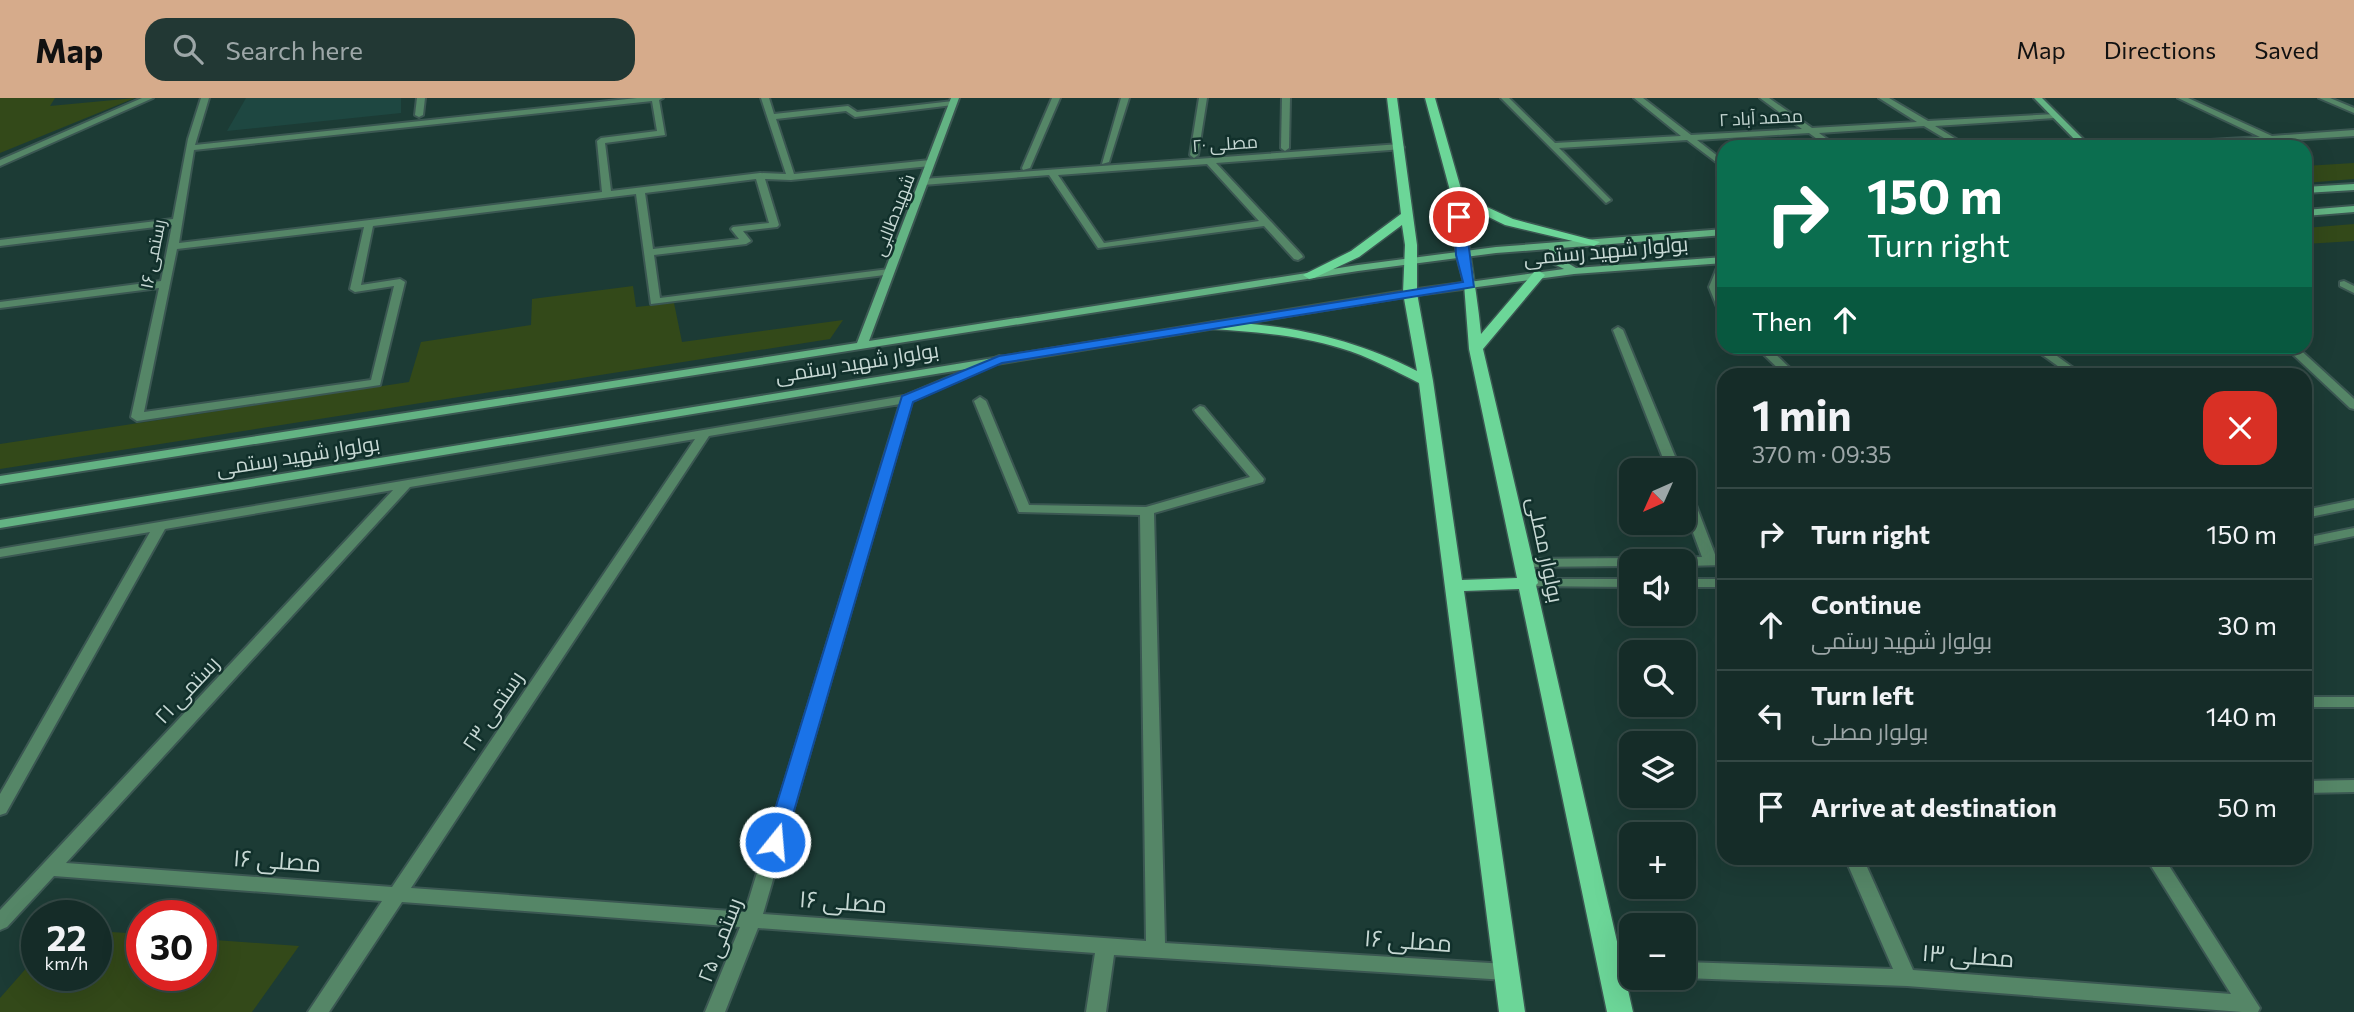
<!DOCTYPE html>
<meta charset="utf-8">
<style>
body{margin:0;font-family:Commissioner,Cairo,sans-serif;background:#223834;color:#f1f3f6;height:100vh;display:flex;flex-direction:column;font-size:26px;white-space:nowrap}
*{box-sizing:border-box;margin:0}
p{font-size:23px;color:#9da7a8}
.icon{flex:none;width:38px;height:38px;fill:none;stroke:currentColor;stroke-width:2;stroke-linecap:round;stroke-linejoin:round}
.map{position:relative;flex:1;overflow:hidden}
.sheet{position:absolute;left:1717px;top:270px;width:595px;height:497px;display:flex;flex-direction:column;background:#152c28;border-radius:21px;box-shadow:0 7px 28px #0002,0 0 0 2px #344845}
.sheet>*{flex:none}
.hud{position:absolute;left:1717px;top:42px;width:595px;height:214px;border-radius:21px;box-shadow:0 7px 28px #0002,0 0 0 2px #344845;background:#0b6e4f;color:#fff;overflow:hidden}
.needle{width:46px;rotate:225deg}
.tools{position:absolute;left:1619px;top:360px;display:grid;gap:14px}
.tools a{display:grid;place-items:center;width:77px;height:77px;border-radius:14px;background:#152c28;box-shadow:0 7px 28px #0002,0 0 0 2px #344845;font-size:35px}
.speed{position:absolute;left:21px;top:802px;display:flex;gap:14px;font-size:35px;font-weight:700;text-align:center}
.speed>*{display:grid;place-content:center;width:91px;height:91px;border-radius:50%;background:#152c28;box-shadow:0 7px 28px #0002,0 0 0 2px #344845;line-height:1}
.speed small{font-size:18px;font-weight:400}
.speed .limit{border:10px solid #d22;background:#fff;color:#111}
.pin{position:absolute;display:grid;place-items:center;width:60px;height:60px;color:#fff;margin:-30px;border:4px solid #fff;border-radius:50%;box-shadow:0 2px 7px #0007}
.me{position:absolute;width:77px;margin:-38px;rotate:17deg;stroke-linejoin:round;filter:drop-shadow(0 0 5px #0008)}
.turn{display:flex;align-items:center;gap:24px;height:147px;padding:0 35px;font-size:32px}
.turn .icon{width:91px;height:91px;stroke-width:2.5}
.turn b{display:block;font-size:49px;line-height:60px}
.then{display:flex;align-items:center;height:66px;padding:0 35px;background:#0003;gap:14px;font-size:26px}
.round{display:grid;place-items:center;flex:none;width:74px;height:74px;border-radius:21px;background:#223834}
.overview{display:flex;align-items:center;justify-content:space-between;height:119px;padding:0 35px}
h1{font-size:42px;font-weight:700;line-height:52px}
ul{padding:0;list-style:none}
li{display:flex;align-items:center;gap:21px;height:91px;padding:0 35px;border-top:2px solid #344845}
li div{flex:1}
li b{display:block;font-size:26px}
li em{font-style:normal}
header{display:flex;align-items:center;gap:42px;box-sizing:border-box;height:98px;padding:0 35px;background:#d6ab8b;color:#111}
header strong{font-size:33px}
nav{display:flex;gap:38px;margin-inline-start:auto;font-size:24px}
.search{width:490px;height:63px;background:#223834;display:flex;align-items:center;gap:18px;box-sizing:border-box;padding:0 24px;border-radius:21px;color:#9da7a8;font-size:26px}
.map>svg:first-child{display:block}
.built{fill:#1e4741}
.green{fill:#334919}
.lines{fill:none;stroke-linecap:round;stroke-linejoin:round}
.street-casing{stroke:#3b5752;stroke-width:4}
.secondary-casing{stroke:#3b5752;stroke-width:4}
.primary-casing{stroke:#3b5752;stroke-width:3}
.street{fill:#558667;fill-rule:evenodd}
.secondary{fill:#63b383;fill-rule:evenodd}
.primary{fill:#6cd698;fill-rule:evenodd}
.route{fill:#1a73e8;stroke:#114b97;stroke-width:2}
.labels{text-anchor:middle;stroke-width:5;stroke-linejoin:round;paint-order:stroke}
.far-street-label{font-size:18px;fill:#c7d8d4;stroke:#11302b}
.street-label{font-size:21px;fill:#c7d8d4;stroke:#11302b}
.near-street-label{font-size:24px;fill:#c7d8d4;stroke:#11302b}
</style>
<header>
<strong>Map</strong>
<div class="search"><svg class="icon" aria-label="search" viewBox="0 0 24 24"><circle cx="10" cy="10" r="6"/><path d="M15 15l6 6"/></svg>Search here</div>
<nav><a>Map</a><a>Directions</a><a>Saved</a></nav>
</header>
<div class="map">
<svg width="2354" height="914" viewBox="0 0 2354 914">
<rect width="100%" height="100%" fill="#1c3b35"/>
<path class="built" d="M 246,0 L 401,0 L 401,15 L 227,33 Z"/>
<g class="green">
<path d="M 0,0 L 55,0 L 50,8 L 135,0 L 0,55 Z"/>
<path d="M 2354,65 L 2354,81 L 2305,85 L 2305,68 Z"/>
<path d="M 2354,126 L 2354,143 L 2305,146 L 2305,130 Z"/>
<path d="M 633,188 L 636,209 L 674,205 L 682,244 L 843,222 L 830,241 L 0,371 L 0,346 L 409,284 L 421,244 L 531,227 L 532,201 Z"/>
<path d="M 96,833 L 142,836 L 142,877 L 201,877 L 201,841 L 299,848 L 252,914 L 0,914 L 0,900 L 37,858 L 37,877 L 96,877 Z"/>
</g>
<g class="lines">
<g class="street-casing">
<g id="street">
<path d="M 142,0 L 153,0 L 0,68 L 0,62 Z"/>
<path d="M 201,0 L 209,0 L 195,47 L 637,0 L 663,0 L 659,2 L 665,37 L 605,45 L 611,93 L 760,75 L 786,76 L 761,0 L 769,0 L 774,16 L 848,8 L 857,14 L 953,3 L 957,5 L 953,7 L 855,19 L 846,13 L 776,21 L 794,76 L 930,62 L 934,65 L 930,68 L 791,82 L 765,81 L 779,127 L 777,129 L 743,133 L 751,143 L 746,146 L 654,157 L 660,200 L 889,171 L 893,172 L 893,176 L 651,206 L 636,96 L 373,128 L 361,187 L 400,181 L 405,184 L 380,287 L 137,323 L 131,319 L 159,190 L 0,210 L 0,204 L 161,183 L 172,127 L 0,148 L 0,142 L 173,121 L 188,41 ZM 652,3 L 657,33 L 601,40 L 597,43 L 602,94 L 179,145 L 194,52 ZM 756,81 L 769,125 L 733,129 L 731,131 L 739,141 L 653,151 L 645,95 ZM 364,129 L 350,191 L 355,194 L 394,188 L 371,282 L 144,314 L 177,151 Z"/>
<path d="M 417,0 L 425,0 L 423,17 L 419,19 L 415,17 Z"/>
<path d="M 1052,0 L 1060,0 L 1030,70 L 1023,72 L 1022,70 Z"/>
<path d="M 1121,0 L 1129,0 L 1109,64 L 1102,66 Z"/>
<path d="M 1199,0 L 1207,0 L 1198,57 L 1194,60 L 1190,57 Z"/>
<path d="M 1282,0 L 1290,0 L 1289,50 L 1285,53 L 1281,50 Z"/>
<path d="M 1501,0 L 1509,0 L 1555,45 L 1681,38 L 1634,0 L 1643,0 L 1691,37 L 1802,31 L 1760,0 L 1769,0 L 1812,30 L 1917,24 L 1879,0 L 1889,0 L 1928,23 L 2055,16 L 2059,18 L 2055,20 L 1935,28 L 1969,49 L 1959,49 L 1924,28 L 1819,35 L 1838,49 L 1828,49 L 1809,35 L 1697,42 L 1724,63 L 1724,70 L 1687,42 L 1559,50 L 1611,102 L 1606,105 Z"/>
<path d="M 2178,0 L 2188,0 L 2272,38 L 2354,32 L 2354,38 L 2176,49 L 2174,47 L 2178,44 L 2260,39 Z"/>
<path d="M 2319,0 L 2330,0 L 2354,10 L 2354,15 Z"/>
<path d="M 1400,46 L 1404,49 L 1403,51 L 1216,65 L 1302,157 L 1303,159 L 1298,162 L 1294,161 L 1264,128 L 1098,150 L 1049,77 L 923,87 L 919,84 L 923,81 ZM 1207,66 L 1259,123 L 1104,145 L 1058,77 Z"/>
<path d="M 1724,162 L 1724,178 L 1719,189 L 1724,200 L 1724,217 L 1719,214 L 1709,189 L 1719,165 Z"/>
<path d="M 2344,183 L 2354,188 L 2354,195 L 2340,188 L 2340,184 Z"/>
<path d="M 1618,229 L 1623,232 L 1681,373 L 1668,373 L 1613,232 Z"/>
<path d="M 1755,248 L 1767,248 L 1796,276 L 1784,276 Z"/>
<path d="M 2030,248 L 2043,248 L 2082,276 L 2069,276 Z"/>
<path d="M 2284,248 L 2296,248 L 2354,301 L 2354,311 L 2350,310 Z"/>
<path d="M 999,258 L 1003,259 L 1003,263 L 912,303 L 763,816 L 1146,843 L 1140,417 L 1019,414 L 974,303 L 980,299 L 986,303 L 1029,407 L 1146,409 L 1250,379 L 1196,315 L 1194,312 L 1200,308 L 1204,309 L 1264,381 L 1263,384 L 1154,415 L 1165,845 L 1506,866 L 1513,868 L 1516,874 L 1513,880 L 1506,882 L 1114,857 L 1106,914 L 1086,914 L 1095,855 L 758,830 L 725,914 L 705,914 L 740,829 L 402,804 L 329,914 L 308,914 L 382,803 L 54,778 L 7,829 L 0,832 L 0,812 L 393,392 L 165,431 L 6,715 L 0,717 L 0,696 L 150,434 L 0,459 L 0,451 L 904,298 ZM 900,306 L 745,814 L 411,790 L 709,338 ZM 695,341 L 392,789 L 66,765 L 410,389 Z"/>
<path d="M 1684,390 L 1691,394 L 1716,459 L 1724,459 L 1724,467 L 1684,468 L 1684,464 L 1661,464 L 1668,460 L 1702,459 L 1684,410 Z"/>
<path d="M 2354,402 L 2354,410 L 2305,420 L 2305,412 Z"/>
<path d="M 2354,430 L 2354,438 L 2305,448 L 2305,440 Z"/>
<path d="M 1631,460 L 1638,464 L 1631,464 L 1631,468 L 1524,469 L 1517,465 L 1524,461 Z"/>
<path d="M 1529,481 L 1631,481 L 1631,489 L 1524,488 L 1522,485 Z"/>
<rect x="1684" y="481" width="40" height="8"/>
<rect x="2305" y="599" width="49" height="10"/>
<path d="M 2354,682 L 2354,694 L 2305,695 L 2305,683 Z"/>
<path d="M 1845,760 L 1863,760 L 1913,872 L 2231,896 L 2146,760 L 2164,760 L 2260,910 L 2258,914 L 2242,914 L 1907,888 L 1684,880 L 1684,864 L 1893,871 Z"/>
<path d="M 1610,862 L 1631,863 L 1631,879 L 1603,876 L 1600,870 L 1603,864 Z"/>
</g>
</g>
<g class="secondary-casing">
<g id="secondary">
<path d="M 951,0 L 959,0 L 869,243 L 1358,167 L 1496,149 L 1724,131 L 1724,137 L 1561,150 L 1558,152 L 1561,161 L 1576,170 L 1724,159 L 1724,165 L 1574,176 L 1410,198 L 0,430 L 0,422 L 1410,192 L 1564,171 L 1552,165 L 1549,151 L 1496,155 L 1358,173 L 0,386 L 0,378 L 857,245 Z"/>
<path d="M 2034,0 L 2042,0 L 2091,49 L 2082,49 Z"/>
<path d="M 2354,86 L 2354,92 L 2305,95 L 2305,89 Z"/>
<path d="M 2354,108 L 2354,114 L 2305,118 L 2305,112 Z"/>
</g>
</g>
<g class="primary-casing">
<path id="primary" d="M 1387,0 L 1397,0 L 1417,147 L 1417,195 L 1433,283 L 1462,482 L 1517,480 L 1469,251 L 1464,186 L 1456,157 L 1452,100 L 1425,0 L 1435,0 L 1463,98 L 1513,121 L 1600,144 L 1594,148 L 1505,127 L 1464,107 C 1468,151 1477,192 1481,236 L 1534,174 L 1539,173 L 1545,177 L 1483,251 L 1538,485 L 1536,487 L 1633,914 L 1607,914 L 1519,491 L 1464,493 L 1525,914 L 1499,914 L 1419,285 C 1393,272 1368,258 1340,250 C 1299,237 1255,234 1212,231 L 1205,227 C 1214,220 1230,224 1241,225 C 1304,230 1360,244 1417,273 L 1403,195 L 1405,147 L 1402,127 L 1359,159 L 1314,180 L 1309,181 L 1303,177 L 1351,153 L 1401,116 Z"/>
</g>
<use href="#street" class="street"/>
<use href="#secondary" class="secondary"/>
<use href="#primary" class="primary"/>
</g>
<path class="route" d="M 1459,116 L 1465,119 L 1474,189 L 1002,265 L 913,304 L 785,744 L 782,749 L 775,752 L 768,749 L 765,744 L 902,298 L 999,258 L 1463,184 L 1456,157 L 1454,119 Z"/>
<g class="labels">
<g class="far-street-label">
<text transform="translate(1761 20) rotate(-3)" y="6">محمد آباد ۲</text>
<text transform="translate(1225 46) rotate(-4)" y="6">مصلی ۲۰</text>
<text transform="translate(894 117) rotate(-69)" y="6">شهیدطالبی</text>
<text transform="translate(153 156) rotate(-79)" y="6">رستمی ۱۶</text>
</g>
<g class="street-label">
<text transform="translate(1606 153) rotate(-5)" y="7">بولوار شهید رستمی</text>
<text transform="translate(857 265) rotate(-9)" y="7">بولوار شهید رستمی</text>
<text transform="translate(298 358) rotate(-9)" y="7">بولوار شهید رستمی</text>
<text transform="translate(1545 452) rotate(78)" y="7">بولوار مصلی</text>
<text transform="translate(187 592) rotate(-47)" y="7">رستمی ۲۱</text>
<text transform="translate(493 613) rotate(-56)" y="7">رستمی ۲۳</text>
<text transform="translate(720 842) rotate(-69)" y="7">رستمی ۲۵</text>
</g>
<g class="near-street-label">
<text transform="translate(277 763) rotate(4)" y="8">مصلی ۱۶</text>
<text transform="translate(843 804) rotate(4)" y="8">مصلی ۱۶</text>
<text transform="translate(1408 843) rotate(4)" y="8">مصلی ۱۶</text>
<text transform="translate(1968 858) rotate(4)" y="8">مصلی ۱۳</text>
</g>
</g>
</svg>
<div class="tools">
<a><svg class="needle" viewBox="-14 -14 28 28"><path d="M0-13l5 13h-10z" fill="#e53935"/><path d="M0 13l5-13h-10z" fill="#9da7a8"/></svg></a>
<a><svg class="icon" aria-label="sound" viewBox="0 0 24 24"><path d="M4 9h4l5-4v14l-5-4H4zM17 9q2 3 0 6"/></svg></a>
<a><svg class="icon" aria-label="search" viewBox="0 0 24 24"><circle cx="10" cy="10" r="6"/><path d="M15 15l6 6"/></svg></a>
<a><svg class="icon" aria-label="layers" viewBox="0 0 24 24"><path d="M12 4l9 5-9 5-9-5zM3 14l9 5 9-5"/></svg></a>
<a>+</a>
<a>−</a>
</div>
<div class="speed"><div>22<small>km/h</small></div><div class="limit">30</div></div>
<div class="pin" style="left:1459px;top:119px;background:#d93025"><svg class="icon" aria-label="arrive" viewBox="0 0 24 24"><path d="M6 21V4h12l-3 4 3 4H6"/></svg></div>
<svg class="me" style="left:775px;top:744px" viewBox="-20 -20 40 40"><circle r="17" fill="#1a73e8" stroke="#fff" stroke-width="3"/><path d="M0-11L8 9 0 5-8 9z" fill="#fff"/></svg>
<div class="hud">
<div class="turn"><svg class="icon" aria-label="right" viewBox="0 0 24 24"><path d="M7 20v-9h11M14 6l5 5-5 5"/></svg><div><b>150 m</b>Turn right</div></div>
<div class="then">Then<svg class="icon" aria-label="ahead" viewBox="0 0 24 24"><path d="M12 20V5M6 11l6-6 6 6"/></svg></div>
</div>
<section class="sheet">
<div class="overview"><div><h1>1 min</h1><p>370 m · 09:35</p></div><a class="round" style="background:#d93025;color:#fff"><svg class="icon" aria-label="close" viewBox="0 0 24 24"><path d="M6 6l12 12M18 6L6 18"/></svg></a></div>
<ul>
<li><svg class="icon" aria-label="right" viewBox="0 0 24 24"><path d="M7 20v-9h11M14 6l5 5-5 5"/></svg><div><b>Turn right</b></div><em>150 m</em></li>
<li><svg class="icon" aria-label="ahead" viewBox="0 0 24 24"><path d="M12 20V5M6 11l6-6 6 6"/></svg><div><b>Continue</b><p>بولوار شهید رستمی</p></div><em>30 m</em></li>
<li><svg class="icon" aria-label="left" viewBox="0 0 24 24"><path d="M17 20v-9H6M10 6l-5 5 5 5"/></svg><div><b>Turn left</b><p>بولوار مصلی</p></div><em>140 m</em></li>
<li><svg class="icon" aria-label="arrive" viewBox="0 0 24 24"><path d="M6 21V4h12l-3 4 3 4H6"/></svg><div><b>Arrive at destination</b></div><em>50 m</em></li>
</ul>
</section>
</div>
